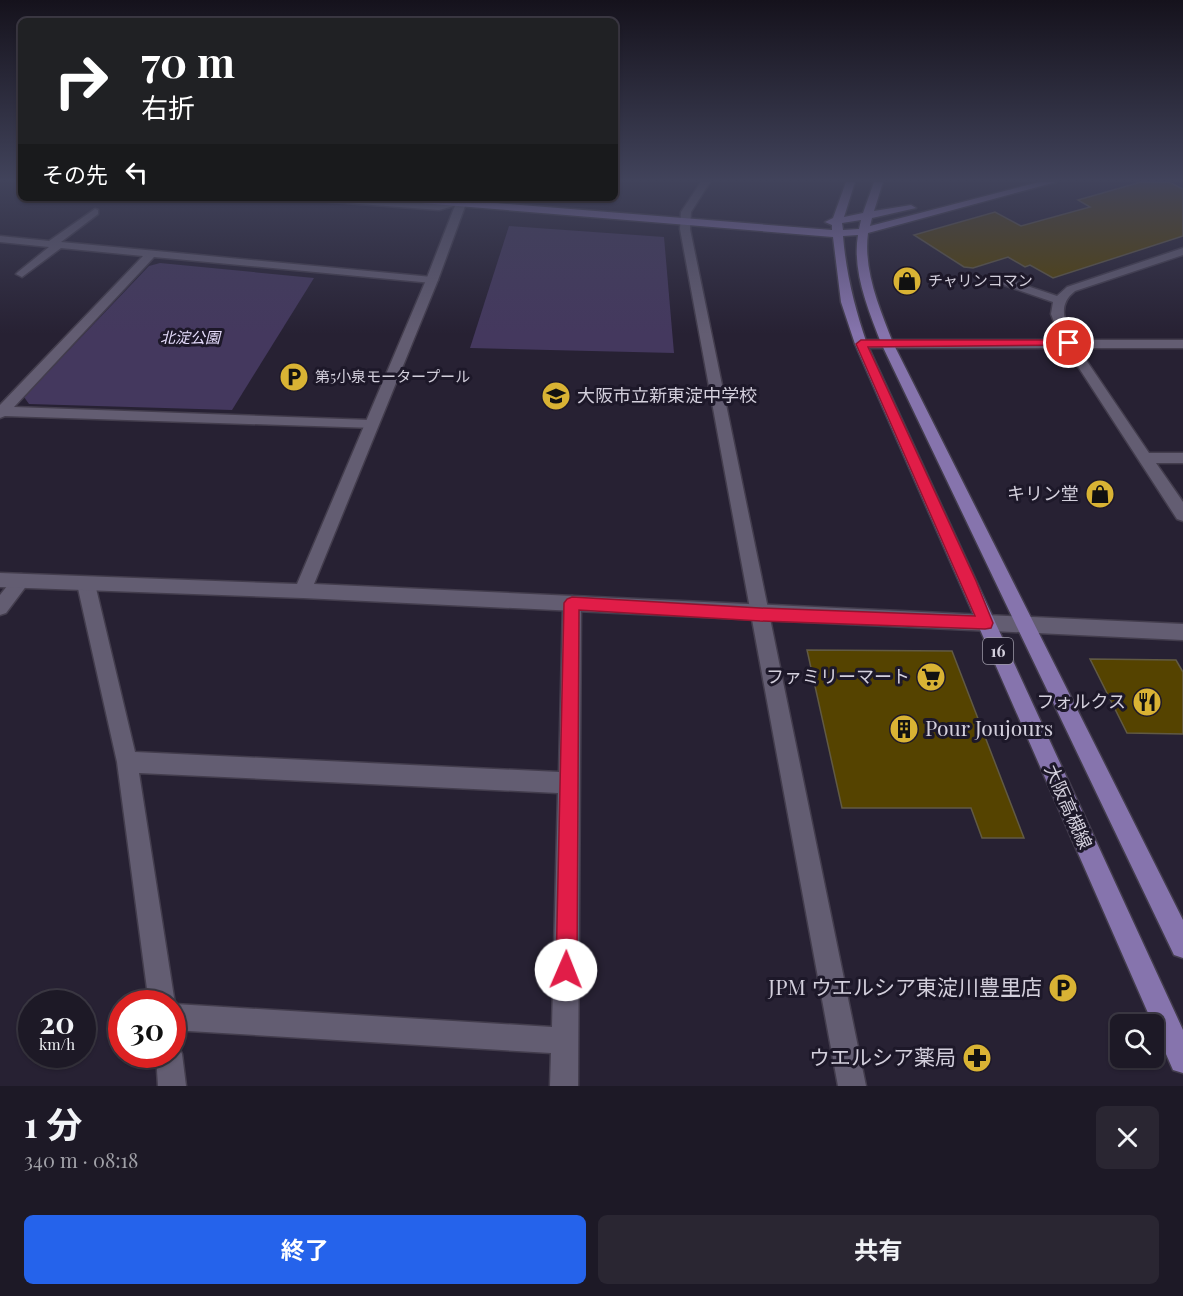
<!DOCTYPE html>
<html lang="ja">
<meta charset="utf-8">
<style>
body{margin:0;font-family:"Playfair Display","Noto Sans JP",serif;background:#2a2632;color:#f1f3f6;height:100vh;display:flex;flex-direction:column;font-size:22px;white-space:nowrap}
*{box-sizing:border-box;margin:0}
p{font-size:20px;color:#a0a0a7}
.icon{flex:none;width:33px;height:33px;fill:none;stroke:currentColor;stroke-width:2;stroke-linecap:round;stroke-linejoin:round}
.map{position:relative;height:1086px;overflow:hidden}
.details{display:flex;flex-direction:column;background:#1d1926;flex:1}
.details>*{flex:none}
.top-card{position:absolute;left:18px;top:18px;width:600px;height:183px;border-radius:9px;box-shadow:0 2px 4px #0004,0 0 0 2px #3b3843;background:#202124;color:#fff;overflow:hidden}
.controls{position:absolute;left:1110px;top:1014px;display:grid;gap:12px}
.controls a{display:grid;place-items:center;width:54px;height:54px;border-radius:9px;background:#1d1926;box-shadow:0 2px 4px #0004,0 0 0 2px #3b3843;font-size:30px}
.speed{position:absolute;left:18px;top:990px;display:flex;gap:12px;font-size:30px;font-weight:700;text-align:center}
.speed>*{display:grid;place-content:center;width:78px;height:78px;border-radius:50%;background:#1d1926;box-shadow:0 2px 4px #0004,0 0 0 2px #3b3843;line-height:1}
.speed small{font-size:15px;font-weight:400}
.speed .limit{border:9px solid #d22;background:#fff;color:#111}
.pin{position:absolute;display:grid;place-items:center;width:51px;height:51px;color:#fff;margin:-26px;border:3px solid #fff;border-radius:50%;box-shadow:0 2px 6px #0007}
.me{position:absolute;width:66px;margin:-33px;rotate:1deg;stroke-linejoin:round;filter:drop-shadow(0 0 4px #0008)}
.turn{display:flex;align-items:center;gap:21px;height:126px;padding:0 24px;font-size:27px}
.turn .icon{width:78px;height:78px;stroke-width:2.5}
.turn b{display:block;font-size:42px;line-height:51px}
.then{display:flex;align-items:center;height:57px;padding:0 24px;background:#0003;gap:12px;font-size:22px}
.round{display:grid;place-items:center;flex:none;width:63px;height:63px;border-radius:9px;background:#2a2632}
.head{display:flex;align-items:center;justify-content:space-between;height:102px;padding:0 24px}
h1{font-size:36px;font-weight:700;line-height:45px}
.cta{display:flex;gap:12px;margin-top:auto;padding:12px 24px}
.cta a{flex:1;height:69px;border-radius:9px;background:#2563eb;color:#fff;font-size:24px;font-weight:700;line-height:69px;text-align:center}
.cta a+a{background:#2a2632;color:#f1f3f6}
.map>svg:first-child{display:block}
.green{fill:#44385e}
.building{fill:#554300;stroke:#615a44;stroke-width:1.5}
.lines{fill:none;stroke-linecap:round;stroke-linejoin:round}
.minor-casing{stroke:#433d4d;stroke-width:3}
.tertiary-casing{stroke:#433d4d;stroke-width:3}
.primary-casing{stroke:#433d4d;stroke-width:3}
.minor{fill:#635d72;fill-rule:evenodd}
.tertiary{fill:#635d72;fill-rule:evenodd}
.primary{fill:#8674ad;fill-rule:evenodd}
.route{fill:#e11d48;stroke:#92132f;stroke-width:1.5}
.labels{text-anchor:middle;stroke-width:6;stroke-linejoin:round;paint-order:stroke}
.far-poi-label{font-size:15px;fill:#d3cfdc;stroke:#1d1829;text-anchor:start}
.far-park-label{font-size:15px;font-style:italic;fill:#e6ddfd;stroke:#1d1829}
.shield{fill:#1d1829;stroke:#9c98a6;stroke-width:1.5}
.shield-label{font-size:16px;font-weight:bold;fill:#d3cfdc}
.poi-label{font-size:18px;fill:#d3cfdc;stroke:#1d1829;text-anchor:end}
.street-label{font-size:18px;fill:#d3cfdc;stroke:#1d1829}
.near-poi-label{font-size:21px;fill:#d3cfdc;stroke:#1d1829;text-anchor:end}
</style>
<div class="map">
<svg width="1183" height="1086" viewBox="0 0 1183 1086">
<rect width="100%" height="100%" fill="#272133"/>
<g class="green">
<path d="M 509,226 L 664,237 L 674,353 L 470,348 Z"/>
<path d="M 160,263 L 314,278 L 232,410 L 29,404 L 24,397 L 149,266 Z"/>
</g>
<g class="building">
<path d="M 1141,182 L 1169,182 L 1183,189 L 1183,236 L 1053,278 L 1030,265 L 1025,267 L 1008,257 L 973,268 L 964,267 L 914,235 L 995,212 L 1021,226 L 1090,207 L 1078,200 Z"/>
<path d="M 807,650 L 952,651 L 1024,838 L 982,838 L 971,808 L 842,808 Z"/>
<path d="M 1090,659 L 1176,660 L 1183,672 L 1183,734 L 1127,733 Z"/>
</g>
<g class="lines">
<g class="minor-casing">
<g id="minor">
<path d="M 701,182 L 710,182 L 691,212 L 690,229 L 866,1086 L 838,1086 L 680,229 L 681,212 Z"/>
<path d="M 314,198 L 357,198 L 439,204 L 460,200 L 465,203 L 439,210 L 319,201 Z"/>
<path d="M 95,209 L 98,210 L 98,214 L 61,242 L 432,277 L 438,280 L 432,283 L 154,257 L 14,407 L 370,420 L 377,425 L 375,428 L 5,416 L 0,418 L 0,405 L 143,256 L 61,248 L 22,277 L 16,274 L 18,272 L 49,247 L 0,242 L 0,236 L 49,241 Z"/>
<path d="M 1183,248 L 1183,255 L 1075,291 C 1057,305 1064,322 1074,340 L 1183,340 L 1183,348 L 1078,348 L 1149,453 L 1183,453 L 1183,463 L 1156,463 L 1183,502 L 1183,521 L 1177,519 L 1066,348 L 861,348 L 855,344 L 861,340 L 1061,340 L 1051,314 L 1053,302 L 1001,284 L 1001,280 L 1009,280 L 1057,296 L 1067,287 Z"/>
<path d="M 21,574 L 27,576 L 30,581 L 6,613 L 0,615 L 0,595 L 15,576 Z"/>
<path d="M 86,577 L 92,579 L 95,584 L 135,752 L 559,772 L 563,603 L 566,598 L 572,596 L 578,598 L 581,603 L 578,1086 L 550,1086 L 551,1053 L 172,1030 L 172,1004 L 149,1004 L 117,762 L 77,584 L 80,579 ZM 139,773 L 558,793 L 552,1027 L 175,1004 Z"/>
<path d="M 172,1042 L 178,1045 L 182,1054 L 186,1086 L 158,1086 L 156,1054 L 172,1054 Z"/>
</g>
</g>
<g class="tertiary-casing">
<path id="tertiary" d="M 458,198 L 468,198 L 438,280 L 314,584 L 1183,624 L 1183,640 L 303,598 L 0,587 L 0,573 L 297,584 L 426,280 Z"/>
</g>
<g class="primary-casing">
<path id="primary" d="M 846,182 L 855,182 L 844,217 L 863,213 L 874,182 L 883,182 L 874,211 L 911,205 L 916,208 L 872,218 L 870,226 L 1039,182 L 1056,182 L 868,233 C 863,271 880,309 893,343 L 1183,920 L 1183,958 L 1174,955 L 881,343 C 868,309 852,271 858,235 L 843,236 C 846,274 855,309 867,344 L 1183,1030 L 1183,1073 L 1173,1070 L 855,344 L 841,302 L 833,237 L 397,201 L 392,198 L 432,198 L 832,230 L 832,225 L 825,222 L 833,218 ZM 861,220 L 859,229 L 843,230 L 842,223 Z"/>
</g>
<use href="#minor" class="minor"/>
<use href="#tertiary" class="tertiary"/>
<use href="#primary" class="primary"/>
</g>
<linearGradient id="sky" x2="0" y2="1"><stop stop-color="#15121c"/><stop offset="0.54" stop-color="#41435b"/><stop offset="1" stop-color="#41435b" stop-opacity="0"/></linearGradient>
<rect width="1183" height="334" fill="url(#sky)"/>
<path class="route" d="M 1069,340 L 1075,343 L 1073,345 L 868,347 L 976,581 L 993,623 L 991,628 L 985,629 L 760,621 L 579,610 L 577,970 L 573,978 L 566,981 L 559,978 L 556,970 L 564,603 L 567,599 L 572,597 L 760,608 L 975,616 L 856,344 L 861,340 Z"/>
<defs>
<g id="shop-disc" transform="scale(1.5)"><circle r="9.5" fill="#d9b334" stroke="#1d1829"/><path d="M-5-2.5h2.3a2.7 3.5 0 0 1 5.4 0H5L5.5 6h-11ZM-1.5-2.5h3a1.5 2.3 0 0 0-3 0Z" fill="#111"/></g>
<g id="parking-disc" transform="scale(1.5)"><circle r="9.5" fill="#d9b334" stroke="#1d1829"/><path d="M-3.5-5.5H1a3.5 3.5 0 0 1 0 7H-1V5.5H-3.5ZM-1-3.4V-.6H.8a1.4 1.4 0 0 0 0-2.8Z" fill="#111"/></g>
<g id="school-disc" transform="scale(1.5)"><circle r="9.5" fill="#d9b334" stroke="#1d1829"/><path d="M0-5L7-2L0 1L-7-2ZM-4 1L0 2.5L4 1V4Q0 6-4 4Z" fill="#111"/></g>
<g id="supermarket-disc" transform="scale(1.5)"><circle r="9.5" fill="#d9b334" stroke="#1d1829"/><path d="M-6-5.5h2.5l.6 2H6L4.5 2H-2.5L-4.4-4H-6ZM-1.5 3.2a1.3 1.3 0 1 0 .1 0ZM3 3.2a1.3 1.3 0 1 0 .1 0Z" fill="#111"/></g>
<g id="restaurant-disc" transform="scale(1.5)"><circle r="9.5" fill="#d9b334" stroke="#1d1829"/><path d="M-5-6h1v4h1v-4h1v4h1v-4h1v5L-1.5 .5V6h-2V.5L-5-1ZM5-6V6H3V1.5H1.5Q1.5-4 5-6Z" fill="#111"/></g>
<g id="building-disc" transform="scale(1.5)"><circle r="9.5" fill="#d9b334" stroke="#1d1829"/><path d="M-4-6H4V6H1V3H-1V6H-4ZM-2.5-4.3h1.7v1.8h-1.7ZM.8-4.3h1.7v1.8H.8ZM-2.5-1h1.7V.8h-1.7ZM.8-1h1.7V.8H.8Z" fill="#111"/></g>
<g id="pharmacy-disc" transform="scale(1.5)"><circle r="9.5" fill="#d9b334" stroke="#1d1829"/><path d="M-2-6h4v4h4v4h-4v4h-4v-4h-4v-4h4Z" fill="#111"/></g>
</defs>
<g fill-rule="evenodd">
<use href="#shop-disc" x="907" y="281"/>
<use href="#parking-disc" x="294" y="377"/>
<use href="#school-disc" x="556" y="396"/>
<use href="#shop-disc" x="1100" y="494"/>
<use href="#supermarket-disc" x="931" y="677"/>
<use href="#restaurant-disc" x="1147" y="702"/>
<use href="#building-disc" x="904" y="729"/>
<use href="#parking-disc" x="1063" y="988"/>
<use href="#pharmacy-disc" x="977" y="1058"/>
</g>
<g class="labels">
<g class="far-poi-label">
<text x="928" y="286">チャリンコマン</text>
<text x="315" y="382">第5小泉モータープール</text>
</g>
<g class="far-park-label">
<text x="190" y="343">北淀公園</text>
</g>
<rect class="shield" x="983" y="638" width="30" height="26" rx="4.5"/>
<g class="shield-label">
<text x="998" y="657">16</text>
</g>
<g class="poi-label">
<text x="577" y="402" text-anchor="start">大阪市立新東淀中学校</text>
<text x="1079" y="500">キリン堂</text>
<text x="910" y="683">ファミリーマート</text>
<text x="1126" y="708">フォルクス</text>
</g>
<g class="street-label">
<text transform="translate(1068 807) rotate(66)" y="6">大阪高槻線</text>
</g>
<g class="near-poi-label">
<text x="925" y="736" text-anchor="start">Pour Joujours</text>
<text x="1042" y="995">JPM ウエルシア東淀川豊里店</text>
<text x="956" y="1065">ウエルシア薬局</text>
</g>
</g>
</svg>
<div class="controls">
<a><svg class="icon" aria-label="search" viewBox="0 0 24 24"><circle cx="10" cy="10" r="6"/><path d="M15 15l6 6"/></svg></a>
</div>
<div class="speed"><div>20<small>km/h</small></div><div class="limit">30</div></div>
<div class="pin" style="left:1069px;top:343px;background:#d93025"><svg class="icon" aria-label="arrive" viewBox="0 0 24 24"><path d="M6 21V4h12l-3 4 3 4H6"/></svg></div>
<svg class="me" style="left:566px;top:970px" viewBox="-20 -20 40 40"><circle r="19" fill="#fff"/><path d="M0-13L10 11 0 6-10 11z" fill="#e11d48"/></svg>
<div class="top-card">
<div class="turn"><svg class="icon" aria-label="right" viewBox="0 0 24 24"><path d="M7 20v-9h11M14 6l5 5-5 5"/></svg><div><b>70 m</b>右折</div></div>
<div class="then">その先<svg class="icon" aria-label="left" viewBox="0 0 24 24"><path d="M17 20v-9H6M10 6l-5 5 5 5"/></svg></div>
</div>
</div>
<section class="details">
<div class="head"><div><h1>1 分</h1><p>340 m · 08:18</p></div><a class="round"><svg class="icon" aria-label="close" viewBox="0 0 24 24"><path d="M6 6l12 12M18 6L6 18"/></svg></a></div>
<div class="cta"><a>終了</a><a>共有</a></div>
</section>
